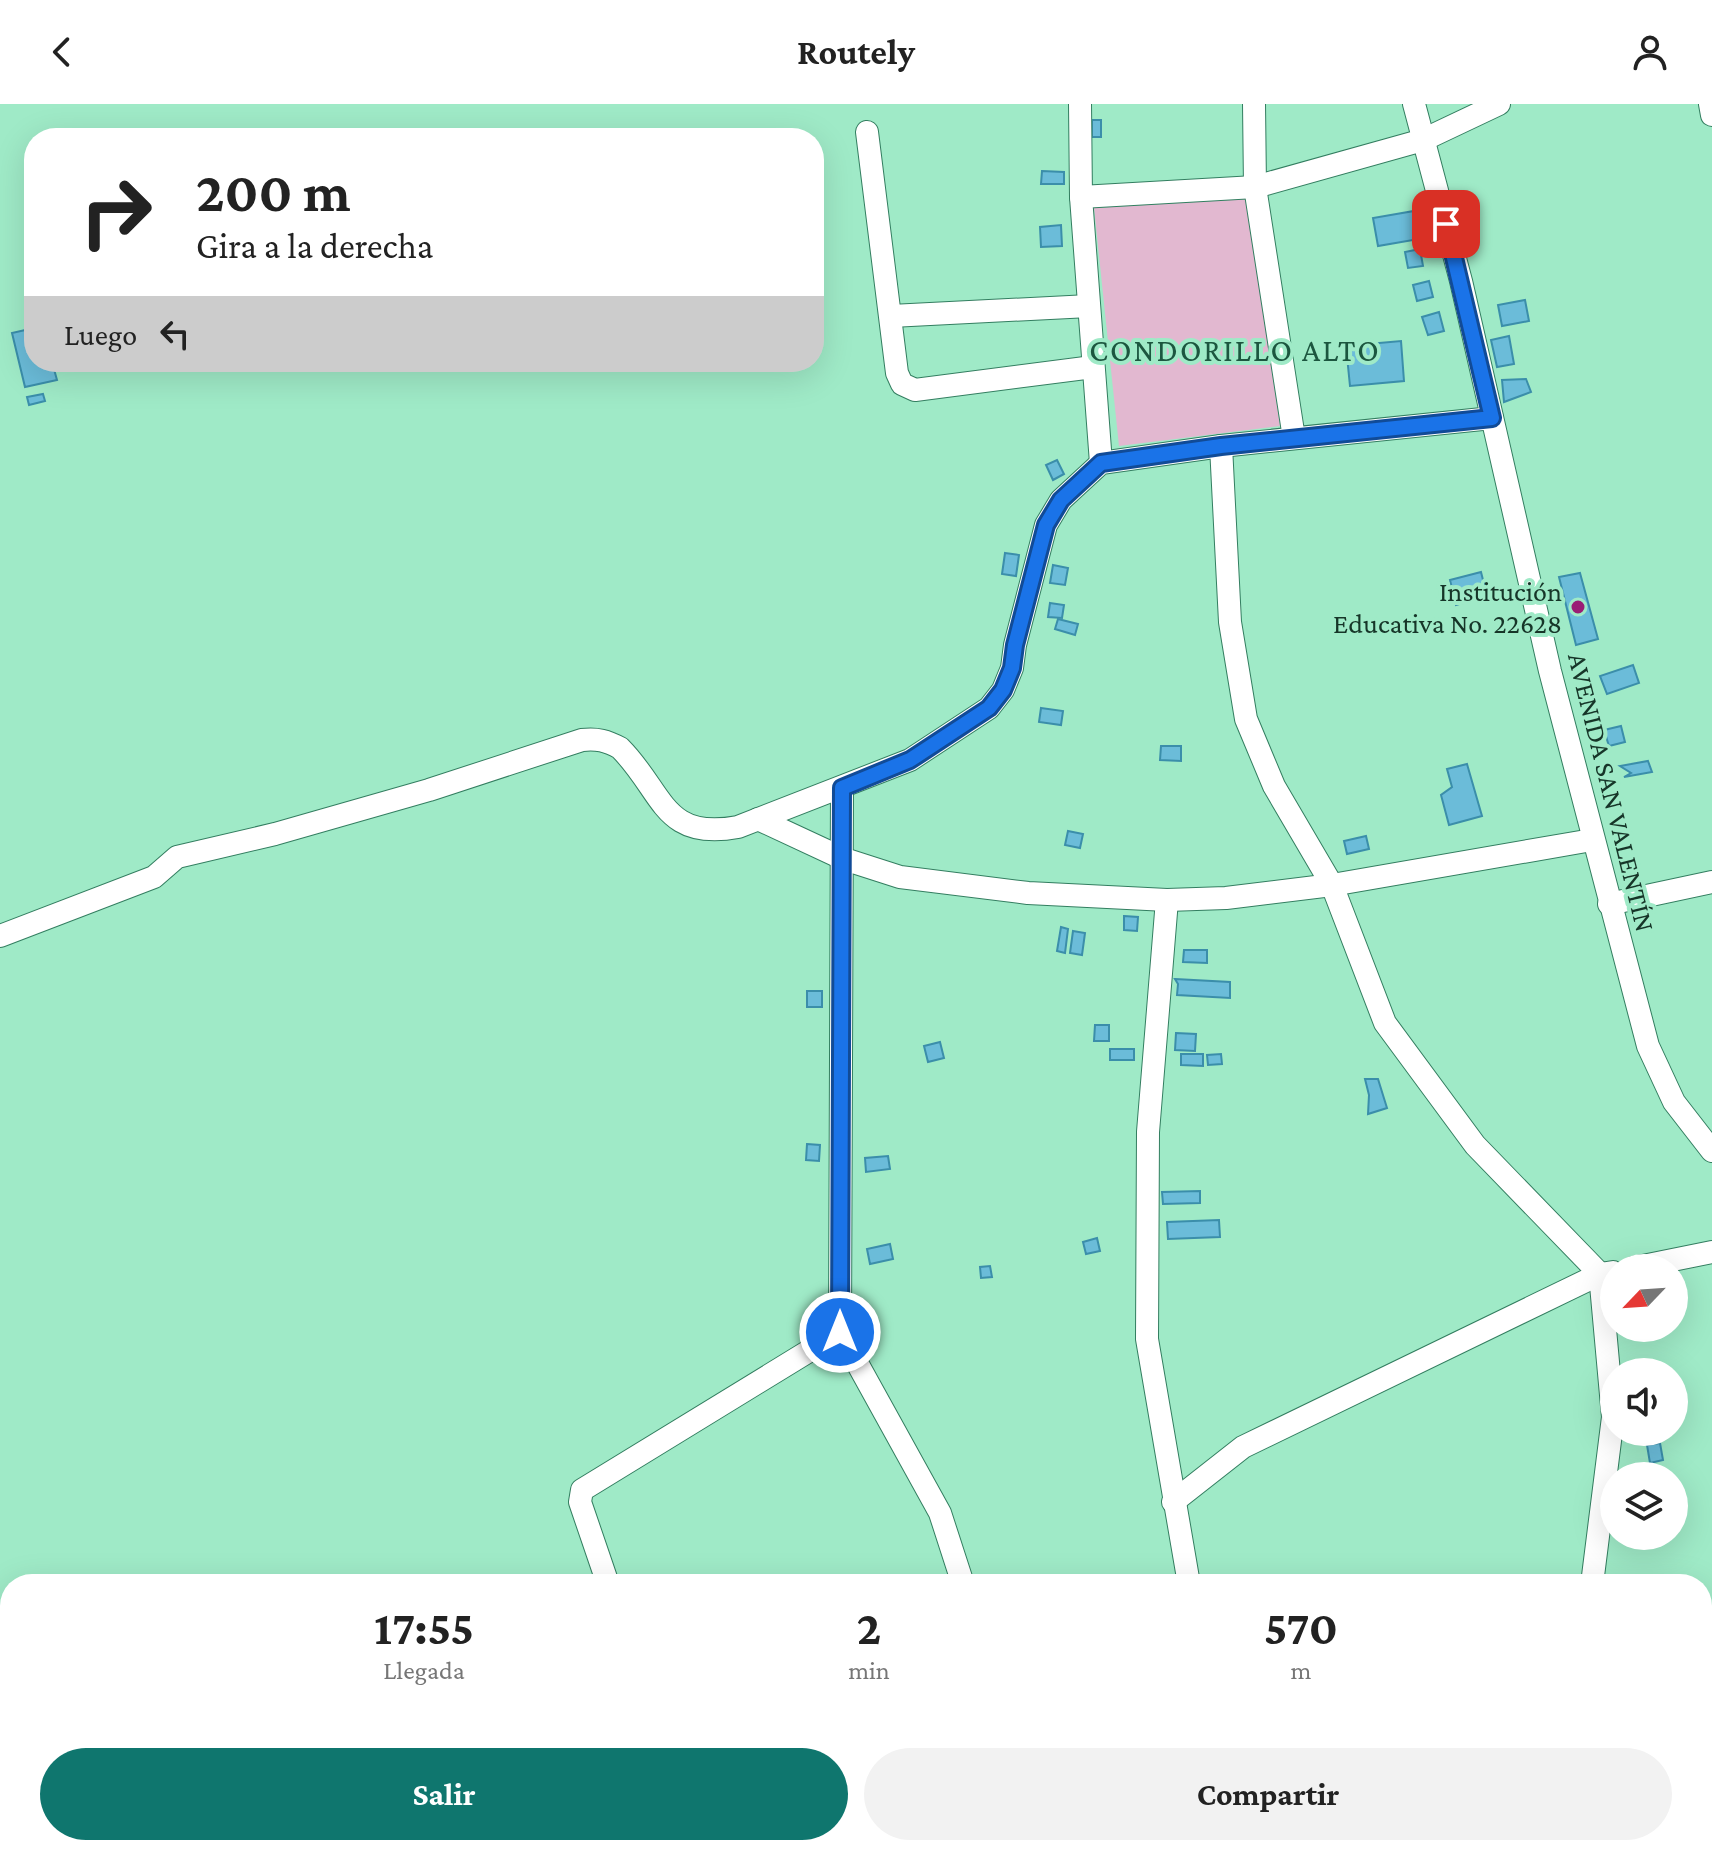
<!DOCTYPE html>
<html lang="es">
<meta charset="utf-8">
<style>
body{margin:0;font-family:"Crimson Pro",serif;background:#f2f2f2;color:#222;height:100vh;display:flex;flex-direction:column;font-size:30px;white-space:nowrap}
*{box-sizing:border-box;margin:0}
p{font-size:26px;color:#767676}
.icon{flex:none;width:44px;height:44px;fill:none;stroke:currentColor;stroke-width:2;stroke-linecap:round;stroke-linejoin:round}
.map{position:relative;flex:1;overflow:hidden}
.details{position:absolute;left:0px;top:1470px;width:1712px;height:282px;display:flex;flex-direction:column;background:#fff;border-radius:32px 32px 0 0;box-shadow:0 8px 32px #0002}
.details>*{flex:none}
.banner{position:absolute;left:24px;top:24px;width:800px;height:244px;border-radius:32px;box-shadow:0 8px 32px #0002;background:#fff;color:#222;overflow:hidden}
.needle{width:52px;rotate:245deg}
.tools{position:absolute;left:1600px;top:1150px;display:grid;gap:16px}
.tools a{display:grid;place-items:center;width:88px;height:88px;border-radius:50%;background:#fff;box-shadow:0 8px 32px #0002;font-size:40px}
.pin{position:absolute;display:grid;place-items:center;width:68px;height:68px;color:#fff;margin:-34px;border-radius:16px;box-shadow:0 4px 12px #0006}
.me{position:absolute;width:88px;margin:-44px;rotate:0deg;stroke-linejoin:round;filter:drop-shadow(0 0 6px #0008)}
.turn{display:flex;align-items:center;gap:28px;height:168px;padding:0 40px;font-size:36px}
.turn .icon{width:104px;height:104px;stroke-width:2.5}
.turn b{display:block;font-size:56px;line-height:68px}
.then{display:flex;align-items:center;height:76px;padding:0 40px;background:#0003;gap:16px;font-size:30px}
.eta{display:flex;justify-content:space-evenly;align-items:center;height:136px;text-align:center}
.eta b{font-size:48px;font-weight:700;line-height:56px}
.cta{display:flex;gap:16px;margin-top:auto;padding:16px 40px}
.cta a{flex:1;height:92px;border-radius:48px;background:#0f766e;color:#fff;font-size:32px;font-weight:700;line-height:92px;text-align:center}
.cta a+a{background:#f2f2f2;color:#222}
header{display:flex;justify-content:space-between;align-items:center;height:104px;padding:0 40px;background:#fff;font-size:36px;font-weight:700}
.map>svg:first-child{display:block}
.green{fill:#e2b8d0}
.building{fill:#6bbcd9;stroke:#3b8eaa;stroke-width:2}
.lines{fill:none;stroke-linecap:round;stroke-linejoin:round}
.minor-casing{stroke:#337e60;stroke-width:24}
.minor{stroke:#fff;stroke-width:22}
.route-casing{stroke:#114b97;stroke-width:20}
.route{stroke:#1a73e8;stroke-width:14}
.poi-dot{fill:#9a1e75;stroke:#9feac7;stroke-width:3}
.labels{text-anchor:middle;stroke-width:8;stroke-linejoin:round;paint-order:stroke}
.poi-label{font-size:28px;fill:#163528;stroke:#9feac7;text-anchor:end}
.street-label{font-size:28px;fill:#163528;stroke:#9feac7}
.quarter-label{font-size:32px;letter-spacing:2px;fill:#1c563f;stroke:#9feac7}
</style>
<header><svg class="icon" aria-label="back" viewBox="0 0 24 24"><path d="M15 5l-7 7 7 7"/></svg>Routely<svg class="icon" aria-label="person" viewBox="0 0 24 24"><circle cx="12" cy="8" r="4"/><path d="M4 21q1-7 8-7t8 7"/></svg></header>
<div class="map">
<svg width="1712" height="1751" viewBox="0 0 1712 1751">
<rect width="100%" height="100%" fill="#9feac7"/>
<path class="green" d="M 1247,95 L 1280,322 L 1119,342 L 1094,104 Z"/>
<g class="building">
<rect x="1092" y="16" width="9" height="17"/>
<path d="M 1042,67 L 1064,68 L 1064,80 L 1041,80 Z"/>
<path d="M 1414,107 L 1419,135 L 1378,142 L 1373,114 Z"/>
<path d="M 1061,121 L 1062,142 L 1041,143 L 1040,123 Z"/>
<path d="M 1420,145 L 1423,162 L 1408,164 L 1405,148 Z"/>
<path d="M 1429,177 L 1433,193 L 1417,197 L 1413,181 Z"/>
<path d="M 1525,196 L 1529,217 L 1502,222 L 1498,201 Z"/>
<path d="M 1439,208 L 1444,227 L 1428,231 L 1422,213 Z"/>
<path d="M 34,224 L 34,258 L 52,258 L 57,276 L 25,283 L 12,229 Z"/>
<path d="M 1509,232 L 1514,260 L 1497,263 L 1491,236 Z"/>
<path d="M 1401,237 L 1404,277 L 1350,282 L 1346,242 Z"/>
<path d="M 1526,275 L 1531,288 L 1504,298 L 1502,276 Z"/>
<path d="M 43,290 L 45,297 L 29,301 L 27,293 Z"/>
<path d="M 1057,356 L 1064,370 L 1053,376 L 1046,361 Z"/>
<path d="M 1005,449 L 1019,451 L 1016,472 L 1002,470 Z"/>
<path d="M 1053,461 L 1068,464 L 1065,481 L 1050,479 Z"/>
<path d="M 1481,468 L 1487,492 L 1456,501 L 1450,476 Z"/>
<path d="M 1580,469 L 1598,535 L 1576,541 L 1559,473 Z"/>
<path d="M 1050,499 L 1064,501 L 1062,514 L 1048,513 Z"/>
<path d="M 1058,515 L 1078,520 L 1075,531 L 1055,525 Z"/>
<path d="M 1633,561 L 1639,579 L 1607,590 L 1600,572 Z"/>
<path d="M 1041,604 L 1063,607 L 1061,621 L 1039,618 Z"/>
<path d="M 1621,622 L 1625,638 L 1609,642 L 1604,626 Z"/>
<path d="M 1161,642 L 1181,642 L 1181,657 L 1160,656 Z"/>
<path d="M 1648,657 L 1652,668 L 1624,673 L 1631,669 L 1620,662 Z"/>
<path d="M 1467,660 L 1482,712 L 1449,721 L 1441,691 L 1452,683 L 1447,665 Z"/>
<path d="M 1068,727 L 1083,730 L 1080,744 L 1065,741 Z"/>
<path d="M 1366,732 L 1369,745 L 1347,750 L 1344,737 Z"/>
<path d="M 1124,812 L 1138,813 L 1137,827 L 1124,826 Z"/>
<path d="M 1061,823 L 1068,825 L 1065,849 L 1057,847 Z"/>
<path d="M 1073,827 L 1085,829 L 1082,851 L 1070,849 Z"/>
<path d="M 1184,846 L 1207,846 L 1207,859 L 1183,858 Z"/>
<path d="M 1175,875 L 1230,878 L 1230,894 L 1177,891 L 1178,880 Z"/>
<rect x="807" y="887" width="15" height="16"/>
<path d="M 1095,921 L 1109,921 L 1109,937 L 1094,937 Z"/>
<path d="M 1176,929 L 1196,930 L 1195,947 L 1175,946 Z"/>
<path d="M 940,938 L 944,954 L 928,958 L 924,942 Z"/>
<rect x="1110" y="945" width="24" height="11"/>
<path d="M 1181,950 L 1203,950 L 1203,962 L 1181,961 Z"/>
<path d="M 1221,950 L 1222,960 L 1208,961 L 1207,951 Z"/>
<path d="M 1365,975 L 1378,975 L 1387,1004 L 1368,1010 L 1369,991 Z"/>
<path d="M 807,1040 L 820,1041 L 819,1057 L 806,1056 Z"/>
<path d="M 888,1052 L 890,1065 L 866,1068 L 865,1054 Z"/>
<path d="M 1200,1087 L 1200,1099 L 1163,1100 L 1162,1088 Z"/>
<path d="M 1219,1116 L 1220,1133 L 1168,1135 L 1167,1118 Z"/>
<path d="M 1097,1134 L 1100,1147 L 1086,1150 L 1083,1138 Z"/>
<path d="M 890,1140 L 893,1155 L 870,1160 L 867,1145 Z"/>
<path d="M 990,1162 L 992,1173 L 981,1174 L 980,1163 Z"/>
<path d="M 1660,1339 L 1663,1356 L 1650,1359 L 1647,1341 Z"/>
<path d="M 7,1674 L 10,1682 L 10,1719 L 0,1695 L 0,1676 Z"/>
<path d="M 2,1712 L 9,1731 L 0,1735 L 0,1713 Z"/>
<path d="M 20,1742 L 35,1742 L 38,1751 L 23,1751 Z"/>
<path d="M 716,1742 L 745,1742 L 719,1751 Z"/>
</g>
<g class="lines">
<g class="minor-casing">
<g id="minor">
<path d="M 1080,0 L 1081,93 L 1101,359"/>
<path d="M 1254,0 L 1255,83 L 1294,334"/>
<path d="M 1414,0 L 1461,177 L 1550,567 L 1648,942 L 1674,998 L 1712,1047"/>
<path d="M 1710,0 L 1712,11"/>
<path d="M 867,28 L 897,269 L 902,280 L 915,286 L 1093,263"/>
<path d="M 1081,93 L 1255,83 L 1423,36 L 1499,0"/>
<path d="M 891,212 L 1089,202"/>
<path d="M 1221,342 L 1230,518 L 1246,615 L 1274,682 L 1332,781 L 1385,919 L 1475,1041 L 1600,1170 L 1613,1313 L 1592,1480"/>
<path d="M 842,684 L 840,1228 L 940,1409 L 963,1480"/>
<path d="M 758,715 L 844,755 L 900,773 L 1028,789 L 1167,796 L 1226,794 L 1332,781 L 1592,736"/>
<path d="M 1167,796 L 1148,1028 L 1147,1235 L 1189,1480"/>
<path d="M 1609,800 L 1712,778"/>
<path d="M 0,832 L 154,773 L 177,753 L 275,730 L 429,686 L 582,636 C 597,634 607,637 620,644 C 664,688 662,737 738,723 L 910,656 L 989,604 L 1003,586 L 1012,564 L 1015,541 L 1046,421 L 1061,396 L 1101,359 L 1221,342 L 1492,314"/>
<path d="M 1633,1164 L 1712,1148"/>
<path d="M 1173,1398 L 1243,1343 L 1600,1170 L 1613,1168"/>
<path d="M 608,1480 L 580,1398 L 582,1386 L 840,1228"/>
<path d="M 0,1667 L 1,1667"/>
<path d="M 1702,1733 L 1712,1742"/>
<path d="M 700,1742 L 703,1751"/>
<path d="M 1006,1742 L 1009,1751"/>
<path d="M 1259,1742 L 1262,1751"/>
</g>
</g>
<use href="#minor" class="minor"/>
</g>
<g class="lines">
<g class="route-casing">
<path id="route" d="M 840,1228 L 842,684 L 910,656 L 989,604 L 1003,586 L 1012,564 L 1015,541 L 1046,421 L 1061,396 L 1101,359 L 1221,342 L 1492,314 L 1446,120"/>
</g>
<use href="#route" class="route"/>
</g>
<circle class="poi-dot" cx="1578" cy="503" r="8"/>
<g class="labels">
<g class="poi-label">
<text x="1562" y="497">Institución<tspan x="1562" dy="32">Educativa No. 22628</tspan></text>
</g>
<g class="street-label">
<text transform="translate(1612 688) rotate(76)" y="10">AVENIDA SAN VALENTÍN</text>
</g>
<g class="quarter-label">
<text x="1235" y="257">CONDORILLO ALTO</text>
</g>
</g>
</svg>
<div class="tools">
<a><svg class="needle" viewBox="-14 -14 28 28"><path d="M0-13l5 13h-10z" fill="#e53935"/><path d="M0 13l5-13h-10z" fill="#767676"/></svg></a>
<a><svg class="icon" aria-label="sound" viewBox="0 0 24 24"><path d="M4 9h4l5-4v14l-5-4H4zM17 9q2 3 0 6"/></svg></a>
<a><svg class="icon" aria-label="layers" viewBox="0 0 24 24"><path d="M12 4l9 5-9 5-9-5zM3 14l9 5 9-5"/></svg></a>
</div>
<div class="pin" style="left:1446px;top:120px;background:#d93025"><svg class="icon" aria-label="arrive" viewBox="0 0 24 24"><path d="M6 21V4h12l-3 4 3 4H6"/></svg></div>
<svg class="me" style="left:840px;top:1228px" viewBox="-20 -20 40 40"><circle r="17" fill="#1a73e8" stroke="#fff" stroke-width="3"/><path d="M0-11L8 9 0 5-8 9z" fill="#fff"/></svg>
<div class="banner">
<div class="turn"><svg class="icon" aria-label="right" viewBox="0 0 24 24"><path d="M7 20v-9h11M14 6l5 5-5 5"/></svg><div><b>200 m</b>Gira a la derecha</div></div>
<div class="then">Luego<svg class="icon" aria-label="left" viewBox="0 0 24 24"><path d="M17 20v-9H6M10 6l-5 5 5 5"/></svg></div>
</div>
<section class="details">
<div class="eta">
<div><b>17:55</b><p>Llegada</p></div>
<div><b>2</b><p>min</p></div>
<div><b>570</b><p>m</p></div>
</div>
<div class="cta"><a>Salir</a><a>Compartir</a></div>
</section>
</div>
